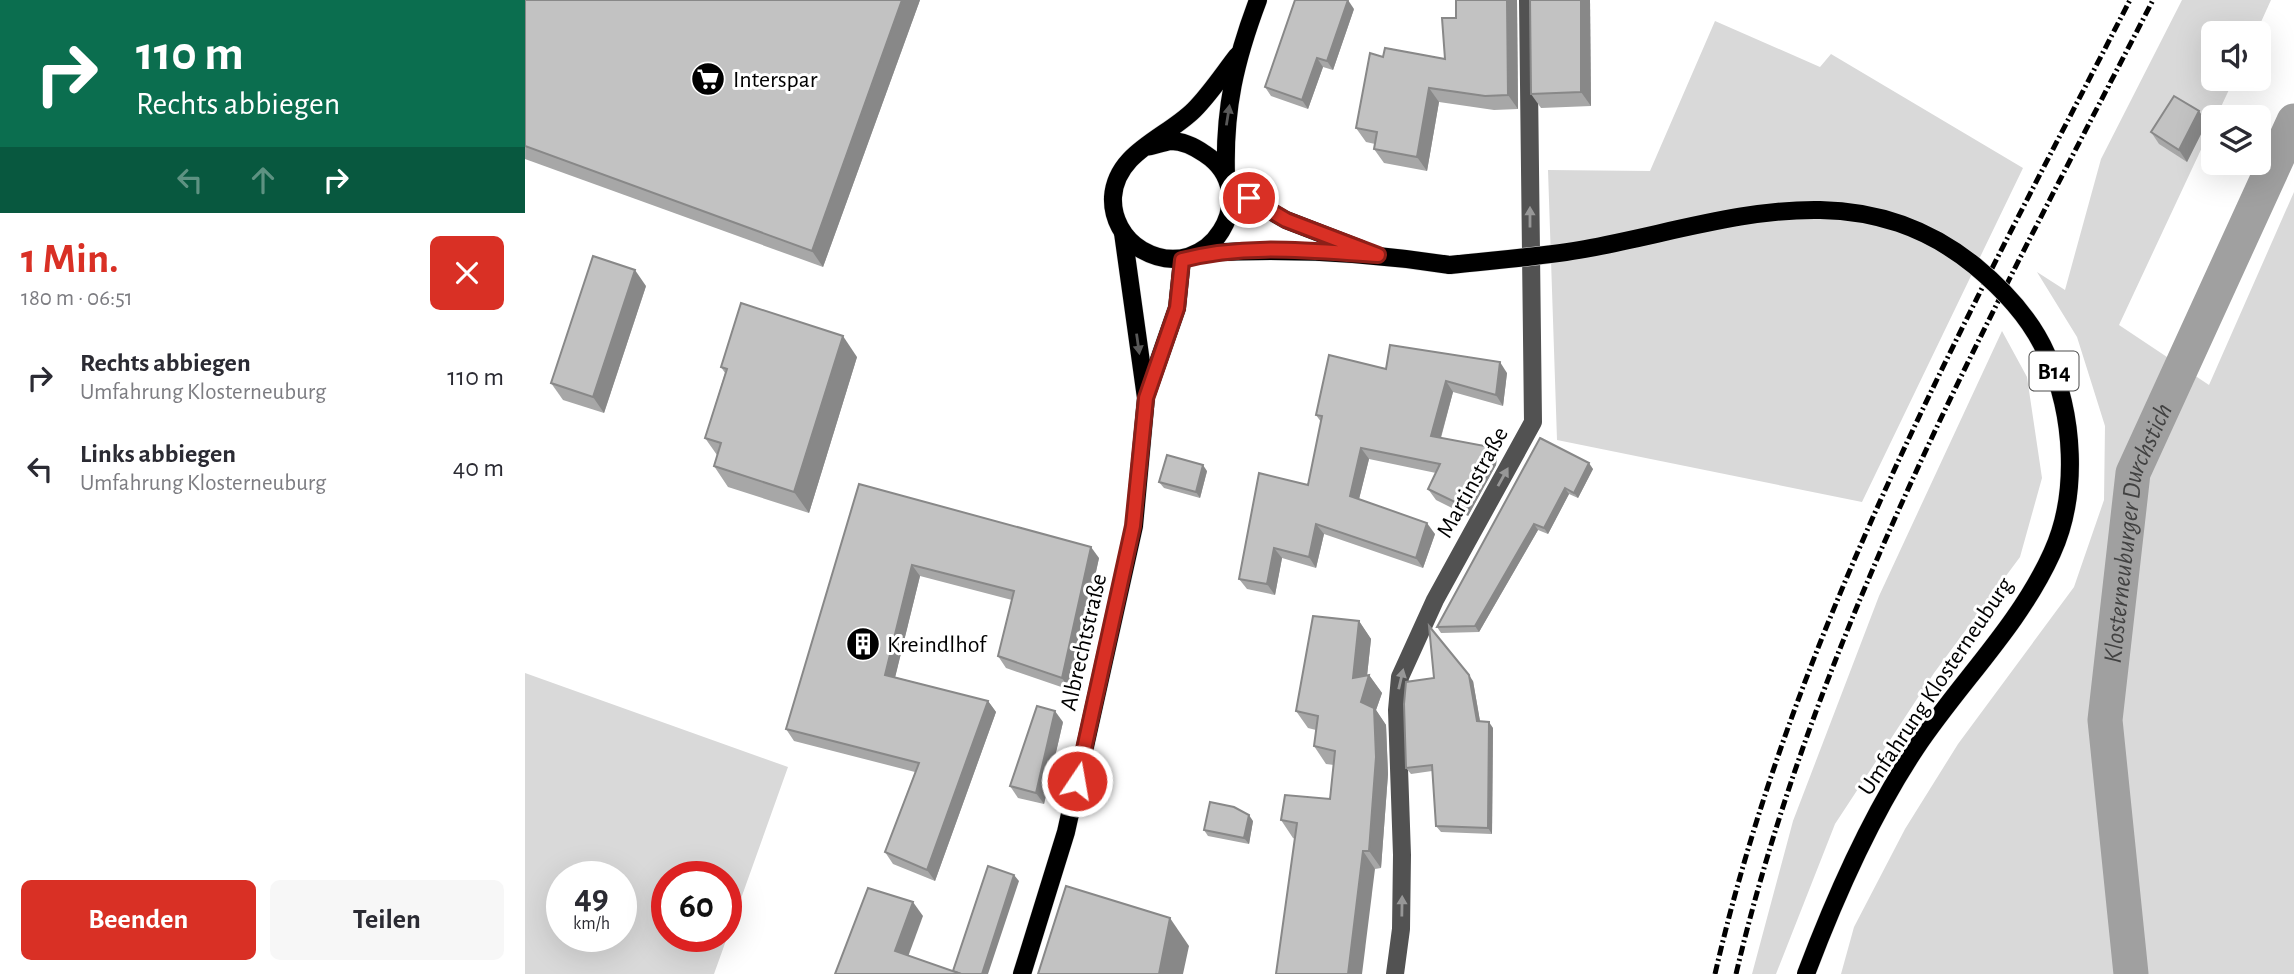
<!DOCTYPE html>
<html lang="de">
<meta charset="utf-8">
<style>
body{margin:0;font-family:"Alegreya Sans",sans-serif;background:#f7f7f7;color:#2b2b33;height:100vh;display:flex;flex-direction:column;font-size:26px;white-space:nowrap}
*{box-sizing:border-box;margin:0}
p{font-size:23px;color:#7c7c81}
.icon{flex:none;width:38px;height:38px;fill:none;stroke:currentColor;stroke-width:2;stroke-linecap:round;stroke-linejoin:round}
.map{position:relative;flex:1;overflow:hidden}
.details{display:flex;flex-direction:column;background:#fff;width:525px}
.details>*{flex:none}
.hud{background:#0b6e4f;color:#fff;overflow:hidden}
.fabs{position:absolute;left:1676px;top:21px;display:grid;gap:14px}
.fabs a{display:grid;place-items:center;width:70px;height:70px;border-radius:10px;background:#fff;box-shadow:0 7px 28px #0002;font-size:35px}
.speed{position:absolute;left:21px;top:861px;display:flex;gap:14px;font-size:35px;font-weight:700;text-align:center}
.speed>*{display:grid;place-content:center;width:91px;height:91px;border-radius:50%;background:#fff;box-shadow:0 7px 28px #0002;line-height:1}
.speed small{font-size:18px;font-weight:400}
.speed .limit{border:10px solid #d22;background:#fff;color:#111}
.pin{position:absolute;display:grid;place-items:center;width:60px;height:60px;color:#fff;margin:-30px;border:4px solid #fff;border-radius:50%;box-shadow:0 2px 7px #0007}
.me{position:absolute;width:77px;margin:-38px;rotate:12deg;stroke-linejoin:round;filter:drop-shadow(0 0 5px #0008)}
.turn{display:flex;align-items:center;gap:24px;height:147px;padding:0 21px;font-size:32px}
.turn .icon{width:91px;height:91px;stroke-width:2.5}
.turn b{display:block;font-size:49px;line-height:60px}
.lanes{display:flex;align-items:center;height:66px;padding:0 21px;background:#0003;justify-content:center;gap:35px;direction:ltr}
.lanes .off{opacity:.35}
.round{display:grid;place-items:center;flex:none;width:74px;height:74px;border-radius:10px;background:#f7f7f7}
.head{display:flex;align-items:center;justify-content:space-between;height:119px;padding:0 21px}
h1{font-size:42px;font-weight:700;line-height:52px;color:#d93025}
.primary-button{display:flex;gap:14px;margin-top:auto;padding:14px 21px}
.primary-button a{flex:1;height:80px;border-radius:10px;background:#d93025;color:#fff;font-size:28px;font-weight:700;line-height:80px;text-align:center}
.primary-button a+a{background:#f7f7f7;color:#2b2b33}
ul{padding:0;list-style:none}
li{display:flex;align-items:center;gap:21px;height:91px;padding:0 21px}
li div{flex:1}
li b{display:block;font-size:26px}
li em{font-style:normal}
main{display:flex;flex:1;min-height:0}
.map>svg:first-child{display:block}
.green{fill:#d9d9d9;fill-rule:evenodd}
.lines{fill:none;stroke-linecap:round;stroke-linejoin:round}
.canal{stroke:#a0a0a0;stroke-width:35}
.major-casing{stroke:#dbdbdb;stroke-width:19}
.minor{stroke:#525252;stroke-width:18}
.major{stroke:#000;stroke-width:18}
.rail{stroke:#000;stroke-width:5;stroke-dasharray:10 3.5 2 3.5;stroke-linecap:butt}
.major-bridge-casing{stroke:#dbdbdb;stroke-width:19;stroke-linecap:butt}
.major-bridge{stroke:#000;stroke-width:18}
.wall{fill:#a7a7a7}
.shaded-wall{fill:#888}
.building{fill:#c2c2c2;stroke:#888;stroke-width:2}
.oneway{fill:#595959}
.oneway2{fill:#979797}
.route-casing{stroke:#8d1f18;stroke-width:18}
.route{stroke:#d93025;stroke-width:12}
.labels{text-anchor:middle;stroke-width:6;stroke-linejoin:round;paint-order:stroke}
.shield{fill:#fff;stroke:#4c4c4c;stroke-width:2}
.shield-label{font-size:23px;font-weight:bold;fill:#000}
.poi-label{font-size:24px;fill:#000;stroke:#fff;text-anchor:start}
.street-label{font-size:24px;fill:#000;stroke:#fff}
.water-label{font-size:26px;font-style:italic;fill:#414141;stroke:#fff}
</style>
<main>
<section class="details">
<div class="hud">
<div class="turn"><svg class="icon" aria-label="right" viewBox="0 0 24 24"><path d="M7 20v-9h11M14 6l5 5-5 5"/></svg><div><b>110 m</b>Rechts abbiegen</div></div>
<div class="lanes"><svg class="icon off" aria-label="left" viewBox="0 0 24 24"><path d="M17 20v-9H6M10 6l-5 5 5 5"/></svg><svg class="icon off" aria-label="ahead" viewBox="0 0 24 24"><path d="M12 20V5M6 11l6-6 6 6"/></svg><svg class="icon" aria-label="right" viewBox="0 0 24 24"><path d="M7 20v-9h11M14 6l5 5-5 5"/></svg></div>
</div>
<div class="head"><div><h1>1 Min.</h1><p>180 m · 06:51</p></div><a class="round" style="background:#d93025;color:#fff"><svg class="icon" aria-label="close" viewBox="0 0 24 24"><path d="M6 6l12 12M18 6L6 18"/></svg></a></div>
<ul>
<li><svg class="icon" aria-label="right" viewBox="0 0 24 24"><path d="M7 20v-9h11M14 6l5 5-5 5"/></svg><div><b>Rechts abbiegen</b><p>Umfahrung Klosterneuburg</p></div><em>110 m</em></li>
<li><svg class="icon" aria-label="left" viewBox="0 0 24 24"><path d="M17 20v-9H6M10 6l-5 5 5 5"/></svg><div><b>Links abbiegen</b><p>Umfahrung Klosterneuburg</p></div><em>40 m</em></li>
</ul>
<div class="primary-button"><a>Beenden</a><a>Teilen</a></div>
</section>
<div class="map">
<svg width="1769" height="974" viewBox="0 0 1769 974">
<rect width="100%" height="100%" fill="#fff"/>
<g class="green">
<path d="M 1657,0 L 1746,0 L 1731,33 L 1689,33 L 1689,79 L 1709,79 L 1594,325 L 1684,385 L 1769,192 L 1769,974 L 1316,974 L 1329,927 L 1380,829 L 1433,744 L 1549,587 L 1579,500 L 1580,426 L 1552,337 L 1512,272 L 1540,290 L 1576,159 Z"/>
<path d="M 1190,21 L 1295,67 L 1306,54 L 1498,168 L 1337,502 L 1032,440 L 1023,170 L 1125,171 Z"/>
<path d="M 1477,331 L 1502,377 L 1517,478 L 1495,557 L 1409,673 L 1310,824 L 1251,974 L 1227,974 L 1268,821 L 1354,596 Z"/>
<path d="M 0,673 L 263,767 L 189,974 L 0,974 ZM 37,877 L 96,877 L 96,936 L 37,936 ZM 142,877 L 201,877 L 201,936 L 142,936 Z"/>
</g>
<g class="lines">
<path class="canal" id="s1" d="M 1606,974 L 1580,720 L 1608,473 L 1769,121"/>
<g class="major-casing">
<g id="major">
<path d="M 620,147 C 628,146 638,142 646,141 C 659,141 670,147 680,154 C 740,193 684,288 617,250 C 598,239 587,218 588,197 C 591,152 641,138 669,110 C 685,94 698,74 712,56"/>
<path d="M 701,175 C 699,109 710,61 733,0"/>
<path d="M 705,188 L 761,220 L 836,249"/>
<path d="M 677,253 C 761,248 842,252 925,265"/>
<path d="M 622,394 L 652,308 L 657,260"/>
<path d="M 497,974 L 541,832 L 609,526 L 621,398 L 598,233"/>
</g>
</g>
<path class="minor" d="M 870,974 L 876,929 L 877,855 L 872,710 L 875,677 L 910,600 L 1008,422 L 1003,0"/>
<use href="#major" class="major"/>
<g class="rail">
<path d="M 1190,974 C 1270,627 1444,314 1605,0"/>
<path d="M 1211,974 C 1293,627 1466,315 1628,0"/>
</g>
<g class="major-bridge-casing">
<path id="major-bridge" d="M 925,265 C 970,260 1016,257 1060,249 C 1197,224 1328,167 1450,266 C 1479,290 1507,320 1522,355 C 1549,414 1554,494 1527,553 C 1494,626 1435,682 1391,748 C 1345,817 1310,897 1281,974"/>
</g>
<use href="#major-bridge" class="major-bridge"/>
</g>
<g class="wall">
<path d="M 0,0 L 395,0 L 298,267 L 0,159 Z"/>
<path d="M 992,0 L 993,109 L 969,110 L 914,102 L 902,171 L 859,163 L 849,149 L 850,144 L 841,142 L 831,128 L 858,57 L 920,59 L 931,18 Z"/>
<path d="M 1005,0 L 1065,0 L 1066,106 L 1016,108 L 1006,94 Z"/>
<path d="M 829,9 L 808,70 L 798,67 L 783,109 L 746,96 L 740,87 Z"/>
<path d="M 1682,122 L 1662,162 L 1634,144 L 1626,132 Z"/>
<path d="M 121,286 L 79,413 L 38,400 L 26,383 Z"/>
<path d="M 332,357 L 284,513 L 203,487 L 189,466 L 192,455 L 180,438 L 200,373 L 196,367 Z"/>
<path d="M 861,369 L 982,373 L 978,406 L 928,392 L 916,438 L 965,447 L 972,457 L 971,465 L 943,516 L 911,500 L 903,489 L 911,473 L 844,459 L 834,499 L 910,534 L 898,568 L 799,534 L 791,568 L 757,558 L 750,595 L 722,589 L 714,579 L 783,485 L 796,422 L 791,415 Z"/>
<path d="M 1015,438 L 1068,469 L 1053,498 L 1044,494 L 1023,534 L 1013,530 L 954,632 L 916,633 L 912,627 Z"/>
<path d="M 682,471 L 675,498 L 639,488 L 634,482 Z"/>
<path d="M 334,484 L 574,558 L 545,690 L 481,668 L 473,656 L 487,600 L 395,576 L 370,677 L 463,701 L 471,712 L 410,881 L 368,864 L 360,852 L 390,772 L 269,741 L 261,729 Z"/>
<path d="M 834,621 L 846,639 L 842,676 L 844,675 L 857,693 L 851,710 L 861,725 L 863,774 L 856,868 L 850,869 L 768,838 L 756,820 L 805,799 L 809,765 L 801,764 L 789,746 L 791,730 L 783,728 L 771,711 Z"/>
<path d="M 948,681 L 955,721 L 968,728 L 967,834 L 916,832 L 911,826 L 907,771 L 886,774 L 881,768 Z"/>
<path d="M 538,722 L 519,804 L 493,798 L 485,786 Z"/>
<path d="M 728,821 L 724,844 L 683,836 L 679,830 Z"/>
</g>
<g class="shaded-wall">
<path d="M 377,0 L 395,0 L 298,267 L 287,251 Z"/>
<path d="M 823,0 L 829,9 L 808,70 L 802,61 Z"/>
<path d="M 982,0 L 992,0 L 993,109 L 983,95 Z"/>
<path d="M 1056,0 L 1065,0 L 1066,106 L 1056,92 Z"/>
<path d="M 792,58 L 798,67 L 783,109 L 777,100 Z"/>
<path d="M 904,88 L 914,102 L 902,171 L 892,157 Z"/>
<path d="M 1674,111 L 1682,122 L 1662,162 L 1654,150 Z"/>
<path d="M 110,270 L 121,286 L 79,413 L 68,397 Z"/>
<path d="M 318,336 L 332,357 L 284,513 L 269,492 Z"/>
<path d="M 975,362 L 982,373 L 978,406 L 971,395 Z"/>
<path d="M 921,381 L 928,392 L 913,447 L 906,436 Z"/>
<path d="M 965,447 L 972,457 L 971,465 L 943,516 L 936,505 Z"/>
<path d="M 836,448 L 844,459 L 832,507 L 825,496 Z"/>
<path d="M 1064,463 L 1068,469 L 1053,498 L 1049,493 Z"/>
<path d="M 678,465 L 682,471 L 675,498 L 671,492 Z"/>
<path d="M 1040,488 L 1044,494 L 1023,534 L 1019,528 Z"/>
<path d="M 902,523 L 910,534 L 898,568 L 891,558 Z"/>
<path d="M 791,524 L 799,534 L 791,568 L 784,557 Z"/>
<path d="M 1009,524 L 1013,530 L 954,632 L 950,626 Z"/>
<path d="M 566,547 L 574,558 L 545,690 L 537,678 Z"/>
<path d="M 749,548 L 757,558 L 750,595 L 742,584 Z"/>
<path d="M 387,565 L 395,576 L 368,686 L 360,675 Z"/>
<path d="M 834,621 L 846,639 L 841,685 L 844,675 L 857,693 L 851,710 L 861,725 L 863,774 L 856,868 L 844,851 L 836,702 L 828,678 Z"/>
<path d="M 944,675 L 948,681 L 956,727 L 952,721 Z"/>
<path d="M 463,701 L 471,712 L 410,881 L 402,870 Z"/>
<path d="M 530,711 L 538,722 L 519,804 L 511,793 Z"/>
<path d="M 964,722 L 968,728 L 967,834 L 963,828 Z"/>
<path d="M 724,815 L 728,821 L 724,844 L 719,838 Z"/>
<path d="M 838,851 L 850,869 L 837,974 L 823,974 Z"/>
<path d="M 489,875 L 494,881 L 463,974 L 457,974 Z"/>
<path d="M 388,902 L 398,916 L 380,965 L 370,951 Z"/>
<path d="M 645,918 L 664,946 L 658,974 L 634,974 Z"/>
</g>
<g class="building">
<path d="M 0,0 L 377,0 L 287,251 L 0,146 Z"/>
<path d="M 770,0 L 823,0 L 802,61 L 792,58 L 777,100 L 740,87 Z"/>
<path d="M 931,0 L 982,0 L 983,95 L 960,96 L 904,88 L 892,157 L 849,149 L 852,132 L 831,128 L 845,53 L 858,57 L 860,48 L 920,59 L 917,18 L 931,18 Z"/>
<path d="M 1005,0 L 1056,0 L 1056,92 L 1006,94 Z"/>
<path d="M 1649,96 L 1674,111 L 1654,150 L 1626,132 Z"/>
<path d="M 68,256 L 110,270 L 68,397 L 26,383 Z"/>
<path d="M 216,303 L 318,336 L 269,492 L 189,466 L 196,443 L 180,438 L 202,369 L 196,367 Z"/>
<path d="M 865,345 L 975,362 L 971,395 L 921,381 L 906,436 L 965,447 L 964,454 L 936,505 L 903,489 L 915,464 L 836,448 L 825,496 L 902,523 L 891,558 L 791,524 L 784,557 L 749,548 L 742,584 L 714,579 L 734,473 L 783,485 L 797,416 L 791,415 L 804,355 L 861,369 Z"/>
<path d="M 1015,438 L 1064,463 L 1049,493 L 1040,488 L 1019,528 L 1009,524 L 950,626 L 912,627 Z"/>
<path d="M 642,455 L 678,465 L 671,492 L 634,482 Z"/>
<path d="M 334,484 L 566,547 L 537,678 L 473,656 L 489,591 L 387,565 L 360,675 L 463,701 L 402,870 L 360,852 L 394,763 L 261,729 Z"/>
<path d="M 788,616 L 834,621 L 828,678 L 844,675 L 836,702 L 849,708 L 851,757 L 844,851 L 838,851 L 823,974 L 751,974 L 772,823 L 756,820 L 760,795 L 805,799 L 810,751 L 789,746 L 793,716 L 771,711 Z"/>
<path d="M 904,626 L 944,675 L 952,721 L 964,722 L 963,828 L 911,826 L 907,765 L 881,768 L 879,704 L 881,682 L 909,678 Z"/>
<path d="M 512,706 L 530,711 L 511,793 L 485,786 Z"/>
<path d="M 685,802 L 709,807 L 724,815 L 719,838 L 679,830 Z"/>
<path d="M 463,866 L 489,875 L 457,974 L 436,974 L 428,971 Z"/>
<path d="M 541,886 L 645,918 L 634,974 L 513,974 Z"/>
<path d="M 343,888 L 388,902 L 370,951 L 436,974 L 310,974 Z"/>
</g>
<defs><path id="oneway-solid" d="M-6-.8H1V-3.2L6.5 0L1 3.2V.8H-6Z" transform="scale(1.75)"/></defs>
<g class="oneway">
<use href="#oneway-solid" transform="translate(703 115) rotate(-81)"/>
<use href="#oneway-solid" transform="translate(613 344) rotate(82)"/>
</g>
<g class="oneway2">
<use href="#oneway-solid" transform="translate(1005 217) rotate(-90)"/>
<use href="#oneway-solid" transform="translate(978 477) rotate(-61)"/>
<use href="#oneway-solid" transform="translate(876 679) rotate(-77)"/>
<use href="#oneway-solid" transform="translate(877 906) rotate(-89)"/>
</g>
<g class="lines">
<g class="route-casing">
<path id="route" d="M 552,781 L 608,526 L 621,398 L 652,308 L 657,260 C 721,243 787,251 853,255 L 761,220 L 724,198"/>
</g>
<use href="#route" class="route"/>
</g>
<defs>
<g id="supermarket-disc" transform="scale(1.75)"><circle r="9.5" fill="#000" stroke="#fff"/><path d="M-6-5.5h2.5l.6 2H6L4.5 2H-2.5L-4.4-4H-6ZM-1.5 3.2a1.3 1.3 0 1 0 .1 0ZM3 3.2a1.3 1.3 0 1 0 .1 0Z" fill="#fff"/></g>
<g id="building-disc" transform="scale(1.75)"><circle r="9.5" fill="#000" stroke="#fff"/><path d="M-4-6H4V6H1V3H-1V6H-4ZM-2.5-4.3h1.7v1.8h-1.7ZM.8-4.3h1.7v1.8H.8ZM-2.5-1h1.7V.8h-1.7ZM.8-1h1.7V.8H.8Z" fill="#fff"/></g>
</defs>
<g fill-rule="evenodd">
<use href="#supermarket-disc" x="183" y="79"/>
<use href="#building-disc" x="338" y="644"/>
</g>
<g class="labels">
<rect class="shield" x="1504.5" y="351.5" width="49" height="39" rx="5"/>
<g class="shield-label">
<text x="1529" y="379">B14</text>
</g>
<g class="poi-label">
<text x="208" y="87">Interspar</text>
<text x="362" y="652">Kreindlhof</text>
</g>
<g class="street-label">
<text transform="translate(947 482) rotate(-61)" y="8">Martinstraße</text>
<text transform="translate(558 642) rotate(-77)" y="8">Albrechtstraße</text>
<text transform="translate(1410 686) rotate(-56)" y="8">Umfahrung Klosterneuburg</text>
</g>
<g class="water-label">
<text dy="9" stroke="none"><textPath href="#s1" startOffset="446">Klosterneuburger Durchstich</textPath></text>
</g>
</g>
</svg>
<div class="fabs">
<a><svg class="icon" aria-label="sound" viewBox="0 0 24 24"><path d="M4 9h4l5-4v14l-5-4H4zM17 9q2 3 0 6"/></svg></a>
<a><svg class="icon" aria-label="layers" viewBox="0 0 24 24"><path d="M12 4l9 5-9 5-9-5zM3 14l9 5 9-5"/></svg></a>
</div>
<div class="speed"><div>49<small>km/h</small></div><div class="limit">60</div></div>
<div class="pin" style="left:724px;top:198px;background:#d93025"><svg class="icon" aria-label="arrive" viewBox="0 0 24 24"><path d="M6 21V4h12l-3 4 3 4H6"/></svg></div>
<svg class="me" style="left:552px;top:781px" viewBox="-20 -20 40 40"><circle r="17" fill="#d93025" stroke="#fff" stroke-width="3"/><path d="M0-11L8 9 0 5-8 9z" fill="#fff"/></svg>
</div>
</main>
